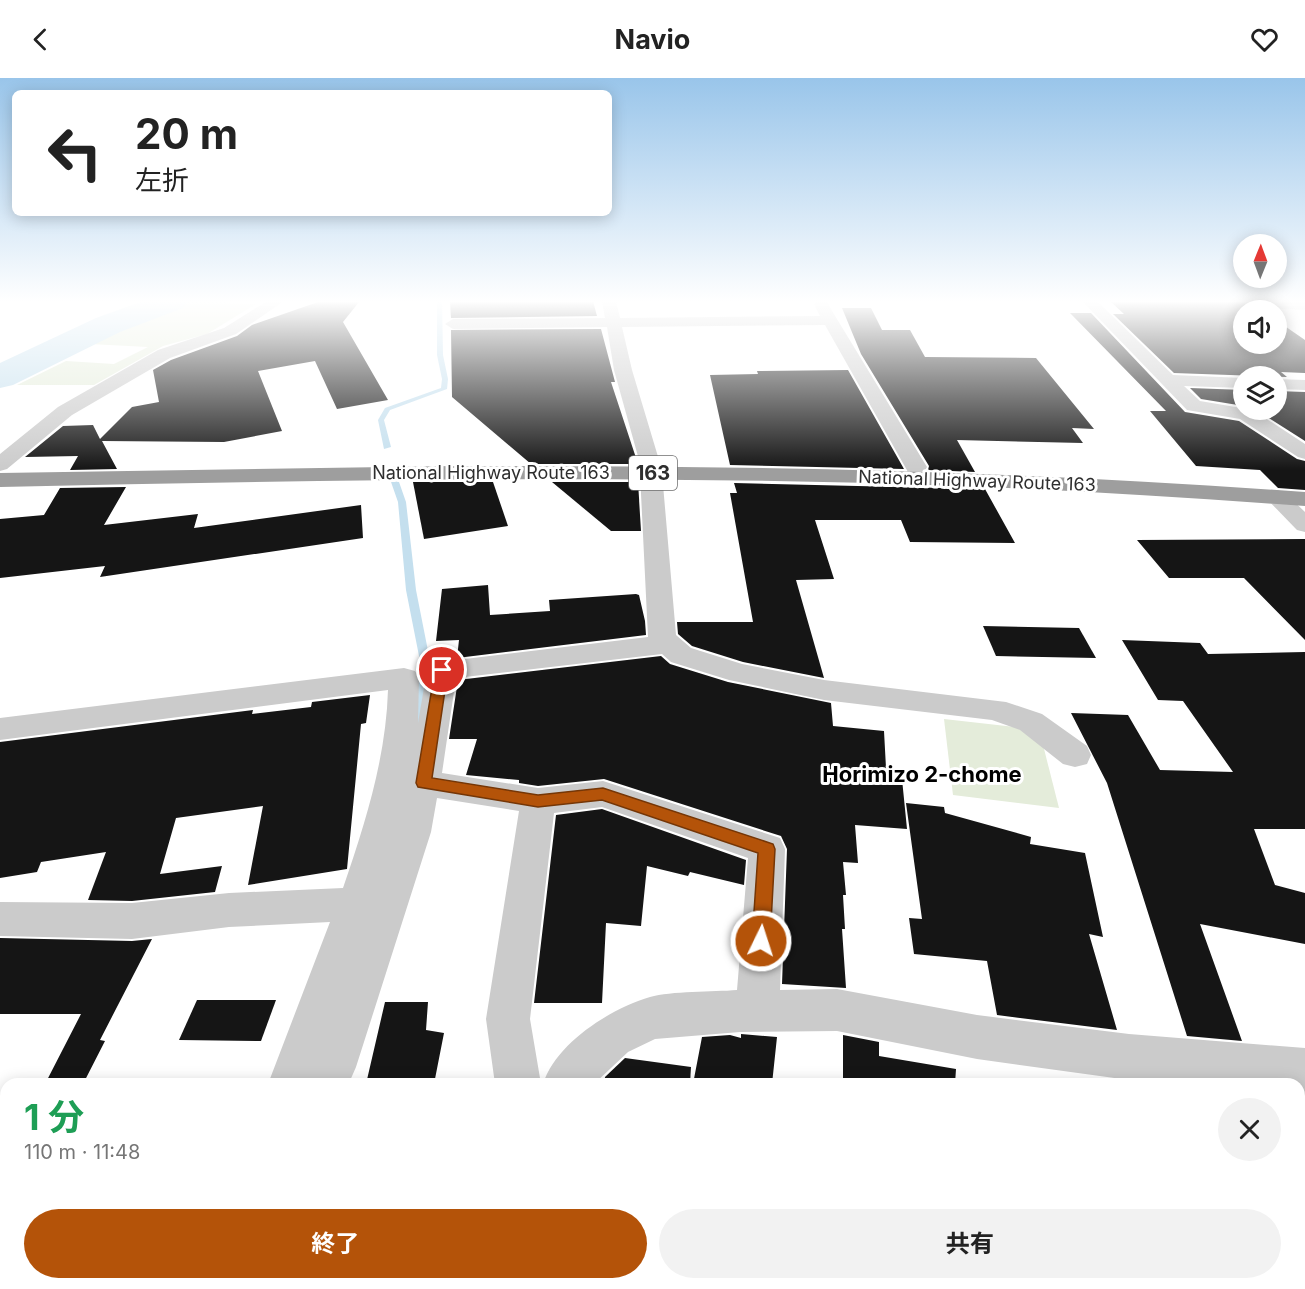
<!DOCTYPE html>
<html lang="ja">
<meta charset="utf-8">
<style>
body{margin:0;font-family:Inter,"Noto Sans JP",sans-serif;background:#f2f2f2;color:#222;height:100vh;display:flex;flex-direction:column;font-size:22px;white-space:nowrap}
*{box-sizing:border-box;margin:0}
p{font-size:20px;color:#767676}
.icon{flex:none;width:33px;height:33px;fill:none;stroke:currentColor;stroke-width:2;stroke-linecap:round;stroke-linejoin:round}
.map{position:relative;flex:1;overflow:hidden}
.sheet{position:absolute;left:0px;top:1000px;width:1305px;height:212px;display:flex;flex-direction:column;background:#fff;border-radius:18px 18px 0 0;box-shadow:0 3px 15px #0003}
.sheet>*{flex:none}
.guide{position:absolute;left:12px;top:12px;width:600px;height:126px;border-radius:9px;box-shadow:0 3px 15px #0003;background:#fff;color:#222;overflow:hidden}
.needle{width:39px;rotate:1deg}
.tools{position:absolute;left:1233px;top:156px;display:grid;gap:12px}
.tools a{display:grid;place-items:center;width:54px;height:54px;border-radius:50%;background:#fff;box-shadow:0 3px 15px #0003;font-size:30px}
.pin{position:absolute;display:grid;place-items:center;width:51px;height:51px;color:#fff;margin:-26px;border:3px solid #fff;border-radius:50%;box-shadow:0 2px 6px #0007}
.me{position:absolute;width:66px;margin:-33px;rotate:4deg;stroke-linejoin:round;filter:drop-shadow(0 0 4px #0008)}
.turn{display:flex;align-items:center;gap:21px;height:126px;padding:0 24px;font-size:27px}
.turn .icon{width:78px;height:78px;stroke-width:2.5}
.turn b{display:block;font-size:42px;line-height:51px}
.round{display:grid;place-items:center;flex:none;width:63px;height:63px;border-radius:32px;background:#f2f2f2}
.overview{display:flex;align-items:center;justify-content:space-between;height:102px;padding:0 24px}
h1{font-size:36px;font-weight:700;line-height:45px;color:#1e9e55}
.action{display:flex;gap:12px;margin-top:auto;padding:12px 24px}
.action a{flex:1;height:69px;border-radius:36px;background:#b45309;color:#fff;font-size:24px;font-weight:700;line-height:69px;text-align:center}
.action a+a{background:#f2f2f2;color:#222}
header{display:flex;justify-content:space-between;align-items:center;height:78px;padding:0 24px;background:#fff;font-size:27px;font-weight:700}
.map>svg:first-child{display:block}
.green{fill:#e4ecda}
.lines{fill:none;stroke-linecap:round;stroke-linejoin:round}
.stream{fill:#c4dfee;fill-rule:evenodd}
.river{fill:#c4dfee;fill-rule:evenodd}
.building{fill:#151515}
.minor{fill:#cbcbcb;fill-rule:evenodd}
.trunk{fill:#9e9e9e;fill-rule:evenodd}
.route{fill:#b45309;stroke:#753606;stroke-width:1.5}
.labels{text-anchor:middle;stroke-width:6;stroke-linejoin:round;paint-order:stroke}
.far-street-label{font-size:18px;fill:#2e2e2e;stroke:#fff}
.shield{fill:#fff;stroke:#6d6d6d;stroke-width:1.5}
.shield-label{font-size:20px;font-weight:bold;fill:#2e2e2e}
.neighbourhood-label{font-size:22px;font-weight:bold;fill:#000;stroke:#fff}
</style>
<header><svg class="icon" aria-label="back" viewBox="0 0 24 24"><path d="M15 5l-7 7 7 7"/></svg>Navio<svg class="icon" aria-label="heart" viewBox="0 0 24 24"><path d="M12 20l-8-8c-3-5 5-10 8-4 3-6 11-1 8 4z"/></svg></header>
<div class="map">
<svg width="1305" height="1211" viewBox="0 0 1305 1211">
<rect width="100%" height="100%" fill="#fff"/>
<g class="green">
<path d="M 184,223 L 256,226 L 207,256 L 163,268 L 94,307 L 17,307 L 66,283 L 114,286 L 148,269 L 90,266 L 125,246 Z"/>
<path d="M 944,641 L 1015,649 L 1042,663 L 1059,730 L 953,717 Z"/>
</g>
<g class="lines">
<g class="stream">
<path d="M 437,223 L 442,223 L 443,277 L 448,301 L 447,311 L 390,332 L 384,342 L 391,369 L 384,371 L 378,342 L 385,330 L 441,310 L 442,301 L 437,277 Z"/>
<path d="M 392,402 L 399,404 L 406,424 L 416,512 L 430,583 L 423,644 L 421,647 L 413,647 L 411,644 L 420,583 L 406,512 L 398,424 L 391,404 Z"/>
</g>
<path class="river" d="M 143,223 L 188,223 L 183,230 L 120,254 L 13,307 L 0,310 L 0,285 L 96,240 Z"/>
</g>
<g class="building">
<path d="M 450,223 L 593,223 L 597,238 L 451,240 Z"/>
<path d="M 1110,223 L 1248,223 L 1251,228 L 1262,232 L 1244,232 L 1244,266 L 1276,266 L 1276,242 L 1305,262 L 1305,295 L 1281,294 L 1287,299 L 1174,295 L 1113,236 L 1124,236 Z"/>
<path d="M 318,224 L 359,224 L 343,244 L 388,322 L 337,331 L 315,283 L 258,293 L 282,353 L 224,364 L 102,363 L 117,391 L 70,392 L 78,378 L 25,379 L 63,348 L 93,347 L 100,361 L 132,329 L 159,324 L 153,292 L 171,282 L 237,258 L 252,247 Z"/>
<path d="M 842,230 L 871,230 L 882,252 L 910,252 L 925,279 L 1036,280 L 1094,351 L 1072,350 L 1083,365 L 957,362 L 975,394 L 928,392 L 929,388 L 861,276 Z"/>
<path d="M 1070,235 L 1091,235 L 1185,334 L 1239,343 L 1297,381 L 1305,383 L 1305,412 L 1278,410 L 1260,392 L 1196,388 L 1150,333 L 1166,333 Z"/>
<path d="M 601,251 L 615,304 L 611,304 L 638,386 L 531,386 L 452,319 L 451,252 Z"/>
<path d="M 848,292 L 904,391 L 730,387 L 710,297 L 758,296 L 757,293 Z"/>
<path d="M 1190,310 L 1244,312 L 1244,328 L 1201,321 Z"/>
<path d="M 1276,313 L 1305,314 L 1305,363 L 1256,332 L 1276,332 Z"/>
<path d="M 413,404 L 493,404 L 508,448 L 424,461 Z"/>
<path d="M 552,404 L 638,404 L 641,453 L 611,453 Z"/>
<path d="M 734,405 L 985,411 L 1015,465 L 910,464 L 901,442 L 815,442 L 834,501 L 796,502 L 824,600 L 743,584 L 692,568 L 678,556 L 677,544 L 753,544 L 730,415 L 737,415 Z"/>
<path d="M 126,409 L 104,447 L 198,436 L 194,450 L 361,427 L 363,460 L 100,499 L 105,488 L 0,500 L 0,441 L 44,437 L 60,410 Z"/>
<path d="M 1305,461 L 1305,562 L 1244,500 L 1169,500 L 1137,462 Z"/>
<path d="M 488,507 L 490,537 L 550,533 L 549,522 L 636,516 L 639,517 L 645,543 L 646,557 L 457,580 L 459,562 L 436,563 L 442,511 Z"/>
<path d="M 983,548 L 1079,550 L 1096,580 L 996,578 Z"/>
<path d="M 1122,562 L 1200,565 L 1208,576 L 1305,574 L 1305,751 L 1254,751 L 1275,807 L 1305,815 L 1305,866 L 1200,846 L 1242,963 L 1187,958 L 1107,705 L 1071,635 L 1128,637 L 1160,692 L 1233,694 L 1183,623 L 1158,622 Z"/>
<path d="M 661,578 L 670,586 L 728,604 L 831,625 L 833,648 L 884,653 L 886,690 L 901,691 L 907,751 L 855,747 L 858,785 L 843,784 L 846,817 L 843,817 L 845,851 L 842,851 L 846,910 L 782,906 L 787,771 L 781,758 L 604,701 L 538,708 L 519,705 L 519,702 L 466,697 L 477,661 L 449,661 L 458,602 Z"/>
<path d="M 370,617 L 366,645 L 361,646 L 347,791 L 248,807 L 263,728 L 176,740 L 160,796 L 222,788 L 215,814 L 132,823 L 88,822 L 106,774 L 41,784 L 37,794 L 0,800 L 0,664 L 253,632 L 252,636 L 311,629 L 312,624 Z"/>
<path d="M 906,725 L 944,729 L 945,735 L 1031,759 L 1030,766 L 1085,775 L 1103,859 L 1089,856 L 1117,952 L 997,937 L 987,883 L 914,876 L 909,840 L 922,841 Z"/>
<path d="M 602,731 L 746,782 L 744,807 L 690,794 L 688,798 L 647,788 L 641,848 L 606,845 L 602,925 L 534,925 L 556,737 Z"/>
<path d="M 0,860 L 132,863 L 152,861 L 100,962 L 105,963 L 83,1006 L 45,1006 L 81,936 L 0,936 Z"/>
<path d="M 197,922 L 276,922 L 261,963 L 179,962 Z"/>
<path d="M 385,924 L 428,924 L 426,952 L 444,955 L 434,1006 L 366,1006 Z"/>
<path d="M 741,956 L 777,959 L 772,1006 L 693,1006 L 702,959 L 730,957 L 741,960 Z"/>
<path d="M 843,957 L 879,964 L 879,978 L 956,991 L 955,1006 L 843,1006 Z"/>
<path d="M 625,980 L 691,989 L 690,1006 L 604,1006 L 605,999 Z"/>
</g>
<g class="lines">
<g class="minor">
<path d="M 267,223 L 284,223 L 236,256 L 170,280 L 72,337 L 7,391 L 0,393 L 0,376 L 58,329 L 158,272 L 224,250 Z"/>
<path d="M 602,223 L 616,223 L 620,240 L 820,238 L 814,226 L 816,223 L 826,223 L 927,389 L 924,394 L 916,395 L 908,394 L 825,247 L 622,249 L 632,292 L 659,382 L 656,386 L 649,388 L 642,386 L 639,382 L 614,292 L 607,249 L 453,251 L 445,246 L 453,241 L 605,240 Z"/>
<path d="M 1082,223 L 1097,223 L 1173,297 L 1244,300 L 1244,310 L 1184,308 L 1200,323 L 1253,332 L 1305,366 L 1305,381 L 1298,379 L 1240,341 L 1187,332 Z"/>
<path d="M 1254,223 L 1305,224 L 1305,232 L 1259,230 L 1252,226 Z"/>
<path d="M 1276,301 L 1305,302 L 1305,312 L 1276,311 Z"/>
<path d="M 651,389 L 659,390 L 662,395 L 676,557 L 691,570 L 742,586 L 824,602 L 1006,624 L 1042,636 L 1087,668 L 1091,677 L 1087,686 L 1075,689 L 1063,686 L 1020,652 L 992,642 L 824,622 L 729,602 L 671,584 L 662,576 L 456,600 L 442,695 L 538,710 L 603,703 L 780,760 L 785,771 L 780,912 L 837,911 L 977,937 L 1129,956 L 1305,970 L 1305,1071 L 1299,1068 L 1299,1006 L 1190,1006 L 1129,1002 L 977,981 L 837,953 L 740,954 L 655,961 L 628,974 L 594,1006 L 543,1006 C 556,965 610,931 650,919 C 671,913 713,914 737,912 L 748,780 L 602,729 L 554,735 L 530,941 L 541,1006 L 495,1006 L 486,941 L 519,733 L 437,720 L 431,754 L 356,989 L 349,1005 L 346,1006 L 268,1006 L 330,844 L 229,849 L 132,861 L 0,858 L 0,824 L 132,825 L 229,815 L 343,810 C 365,746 386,680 388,612 L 0,662 L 0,640 L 404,590 L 415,593 L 419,600 L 418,645 L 427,592 L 432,585 L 648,559 L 640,395 L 643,390 Z"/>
<path d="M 1276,412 L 1284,414 L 1305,434 L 1305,454 L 1297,452 L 1265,419 L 1268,414 Z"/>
<rect x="233" y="1206" width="54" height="5"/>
<path d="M 419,1206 L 474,1206 L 472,1211 L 417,1211 Z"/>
</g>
<path class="trunk" d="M 453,388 C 738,387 1021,393 1305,414 L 1305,428 C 1189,420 1074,412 958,408 C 639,396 319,402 0,409 L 0,395 Z"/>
</g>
<linearGradient id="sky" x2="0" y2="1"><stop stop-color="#99c5ea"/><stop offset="0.57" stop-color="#fff"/><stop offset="1" stop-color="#fff" stop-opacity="0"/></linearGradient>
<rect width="1305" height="392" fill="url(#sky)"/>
<path class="route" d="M 442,587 L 448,592 L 432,700 L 538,717 L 603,710 L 773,766 L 775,771 L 770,863 L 768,869 L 761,872 L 755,869 L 752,863 L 758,775 L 602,722 L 538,729 L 418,709 L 416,705 L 435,592 Z"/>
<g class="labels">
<g class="far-street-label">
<text x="491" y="401">National Highway Route 163</text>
<text transform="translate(977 403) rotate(2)" y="6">National Highway Route 163</text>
</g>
<rect class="shield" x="629" y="378" width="48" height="34" rx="4.5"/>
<g class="shield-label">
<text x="653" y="402">163</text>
</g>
<g class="neighbourhood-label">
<text x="922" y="704">Horimizo 2-chome</text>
</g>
</g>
</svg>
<div class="tools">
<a><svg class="needle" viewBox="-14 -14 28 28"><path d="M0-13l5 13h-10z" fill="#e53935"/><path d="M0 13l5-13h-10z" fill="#767676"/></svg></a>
<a><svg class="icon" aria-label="sound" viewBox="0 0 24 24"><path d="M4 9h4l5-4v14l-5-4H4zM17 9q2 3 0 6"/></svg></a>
<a><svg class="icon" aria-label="layers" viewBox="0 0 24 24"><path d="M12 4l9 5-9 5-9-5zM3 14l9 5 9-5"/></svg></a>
</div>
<div class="pin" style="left:442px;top:592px;background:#d93025"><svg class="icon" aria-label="arrive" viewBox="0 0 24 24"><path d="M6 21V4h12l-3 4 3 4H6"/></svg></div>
<svg class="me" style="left:761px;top:863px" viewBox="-20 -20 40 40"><circle r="17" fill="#b45309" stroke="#fff" stroke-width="3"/><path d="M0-11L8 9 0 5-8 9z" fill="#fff"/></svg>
<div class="guide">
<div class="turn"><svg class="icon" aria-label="left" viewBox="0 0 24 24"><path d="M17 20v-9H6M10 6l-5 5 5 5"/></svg><div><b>20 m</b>左折</div></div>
</div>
<section class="sheet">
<div class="overview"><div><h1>1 分</h1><p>110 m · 11:48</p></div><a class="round"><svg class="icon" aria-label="close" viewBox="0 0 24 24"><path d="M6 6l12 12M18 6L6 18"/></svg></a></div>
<div class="action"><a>終了</a><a>共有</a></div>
</section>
</div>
